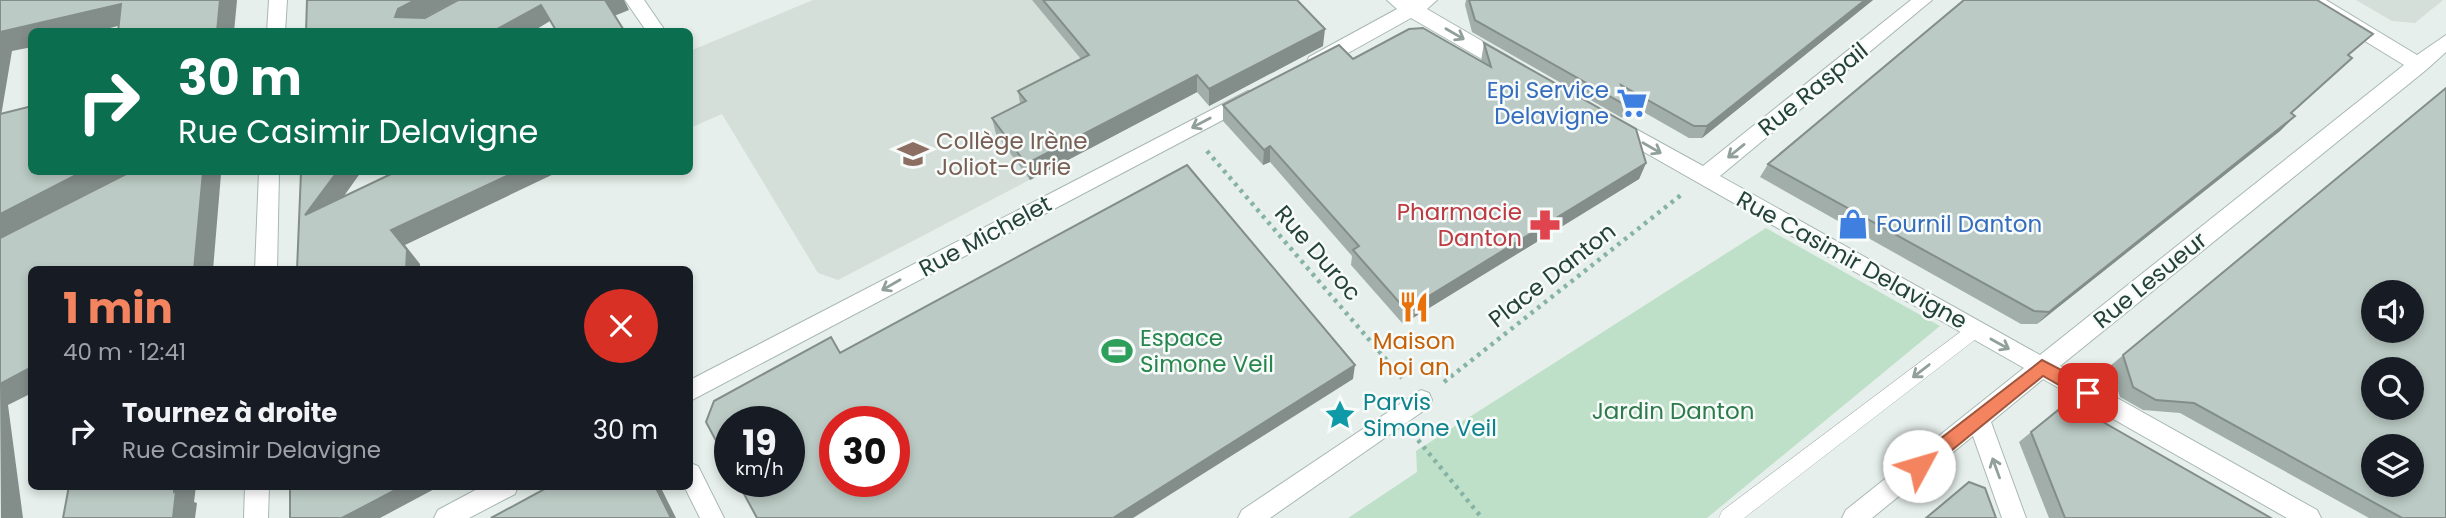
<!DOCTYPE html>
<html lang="fr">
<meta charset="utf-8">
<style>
body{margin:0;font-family:Poppins,sans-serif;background:#242831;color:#f1f3f6;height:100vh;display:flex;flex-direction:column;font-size:26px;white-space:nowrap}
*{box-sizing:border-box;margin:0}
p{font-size:23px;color:#9ea1a6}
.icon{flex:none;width:38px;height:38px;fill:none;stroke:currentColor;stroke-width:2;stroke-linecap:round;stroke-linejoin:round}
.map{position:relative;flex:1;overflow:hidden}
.side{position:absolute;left:28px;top:266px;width:665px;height:224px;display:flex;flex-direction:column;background:#171b24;border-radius:10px;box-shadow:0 4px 10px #0003}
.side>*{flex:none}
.banner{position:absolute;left:28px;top:28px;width:665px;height:147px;border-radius:10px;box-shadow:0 4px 10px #0003;background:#0b6e4f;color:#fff;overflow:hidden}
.buttons{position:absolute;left:2361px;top:280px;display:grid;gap:14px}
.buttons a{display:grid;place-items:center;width:63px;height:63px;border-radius:50%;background:#171b24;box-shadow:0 4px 10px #0003;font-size:35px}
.speed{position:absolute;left:714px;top:406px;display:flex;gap:14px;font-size:35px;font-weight:700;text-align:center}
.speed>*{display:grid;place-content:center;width:91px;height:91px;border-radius:50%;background:#171b24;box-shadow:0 4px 10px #0003;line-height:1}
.speed small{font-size:18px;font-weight:400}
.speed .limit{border:10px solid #d22;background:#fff;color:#111}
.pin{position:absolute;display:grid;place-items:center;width:60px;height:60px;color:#fff;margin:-30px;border-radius:14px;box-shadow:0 4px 10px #0006}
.me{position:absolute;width:77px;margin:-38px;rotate:51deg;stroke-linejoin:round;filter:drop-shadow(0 0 5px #0008)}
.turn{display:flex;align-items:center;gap:24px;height:147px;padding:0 35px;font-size:32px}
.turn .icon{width:91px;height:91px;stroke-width:2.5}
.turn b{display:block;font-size:49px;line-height:60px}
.round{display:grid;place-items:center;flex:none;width:74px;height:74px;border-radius:37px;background:#242831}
.overview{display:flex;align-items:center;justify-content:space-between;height:119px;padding:0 35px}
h1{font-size:42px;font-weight:700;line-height:52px;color:#f4845f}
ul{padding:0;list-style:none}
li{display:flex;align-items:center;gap:21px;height:91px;padding:0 35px}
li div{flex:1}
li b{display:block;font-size:26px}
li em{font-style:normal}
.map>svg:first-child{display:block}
.built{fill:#d4dfda}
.green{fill:#bfe0c8}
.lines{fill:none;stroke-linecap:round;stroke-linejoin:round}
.service-casing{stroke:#a8b8b2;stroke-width:1}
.pedestrian-casing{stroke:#a8b8b2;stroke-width:2}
.minor-casing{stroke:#a8b8b2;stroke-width:2}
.path{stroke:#86b3a5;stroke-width:4.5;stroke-dasharray:3.5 5;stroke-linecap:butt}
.service{fill:#fff;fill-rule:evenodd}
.pedestrian{fill:#fff;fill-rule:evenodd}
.minor{fill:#fff;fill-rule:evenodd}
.wall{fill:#a1aea9}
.shaded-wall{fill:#838d89}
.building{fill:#bbcac4;stroke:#838d89;stroke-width:2;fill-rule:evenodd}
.oneway{stroke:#92a09c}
.route{fill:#f4845f;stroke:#9f563e;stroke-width:2}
.labels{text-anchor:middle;stroke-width:5;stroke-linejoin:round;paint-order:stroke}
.street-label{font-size:23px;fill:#24423a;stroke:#f7fbf9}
.shop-label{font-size:23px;fill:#366cbe;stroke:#f7fbf9;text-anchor:end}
.education-label{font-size:23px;fill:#785e54;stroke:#f7fbf9;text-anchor:start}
.health-label{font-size:23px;fill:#be3a42;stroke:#f7fbf9;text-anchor:end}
.leisure-label{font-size:23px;fill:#27864d;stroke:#f7fbf9;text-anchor:start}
.food-label{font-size:23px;fill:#c56008;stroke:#f7fbf9}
.culture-label{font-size:23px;fill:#0d838f;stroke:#f7fbf9;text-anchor:start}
.park-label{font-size:23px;fill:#2d7a4b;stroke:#f7fbf9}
</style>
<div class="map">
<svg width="2446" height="518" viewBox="0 0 2446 518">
<rect width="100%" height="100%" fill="#e6efeb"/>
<g class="built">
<path d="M 813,0 L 1280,0 L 1311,33 L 838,280 L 818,273 L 722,114 L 690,128 L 690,51 Z"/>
<path d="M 2356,0 L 2443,0 L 2415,23 L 2392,21 Z"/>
</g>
<path class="green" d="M 1766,228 L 1940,326 L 1707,518 L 1348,518 L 1417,472 L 1416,451 Z"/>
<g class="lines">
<g class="service-casing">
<path id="service" d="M 1975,321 L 1981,323 L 1984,329 L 1981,335 L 1744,518 L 1719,518 L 1722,511 Z"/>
</g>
<g class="pedestrian-casing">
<path id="pedestrian" d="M 1421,390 L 1429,393 L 1432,400 L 1429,407 L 1270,518 L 1238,518 L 1242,510 Z"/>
</g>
<g class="minor-casing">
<g id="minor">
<path d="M 269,0 L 287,0 L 285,32 L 267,32 Z"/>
<path d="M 625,0 L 644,0 L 666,32 L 647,32 Z"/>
<path d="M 1387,0 L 1437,0 L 1427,9 L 1513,59 L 1515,64 L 1513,69 L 1506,71 L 1499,69 L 1411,18 L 1323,67 L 1316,69 L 1309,67 L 1307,62 L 1309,57 L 1397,9 Z"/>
<path d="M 1911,0 L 1932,0 L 1720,176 L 2040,355 L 2404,65 L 2306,5 L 2303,0 L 2326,0 L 2417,55 L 2446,35 L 2446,52 L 2426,70 L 2060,366 L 2317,510 L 2321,518 L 2287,518 L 2043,379 L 1991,422 L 2026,518 L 2002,518 L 1973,436 L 1872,518 L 1842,518 L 1846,510 L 2024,368 L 1609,132 L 1606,127 L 1609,122 L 1616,119 L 1623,122 L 1703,166 Z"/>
<path d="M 1248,91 L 1255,93 L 1258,98 L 1255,103 L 690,401 L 690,380 Z"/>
<path d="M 259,172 L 279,172 L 277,270 L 255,270 Z"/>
<path d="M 690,463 L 698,466 L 724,518 L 700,518 L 684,486 L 690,486 Z"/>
<path d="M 245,486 L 269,486 L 268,518 L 244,518 Z"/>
<path d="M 483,486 L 518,486 L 515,494 L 469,518 L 434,518 L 438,510 Z"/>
</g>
</g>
<g class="path">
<path d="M 1207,151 L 1402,378"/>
<path d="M 1444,382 L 1681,195"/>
<path d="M 1418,440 L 1482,518"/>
</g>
<use href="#service" class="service"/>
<use href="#pedestrian" class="pedestrian"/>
<use href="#minor" class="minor"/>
</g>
<g class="wall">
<path d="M 1032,0 L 1297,0 L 1323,46 L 1209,106 L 1197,92 L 1030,180 L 996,134 L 992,118 L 1020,103 L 1018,91 L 1081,59 Z"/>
<path d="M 1466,0 L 1873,0 L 1702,138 L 1689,138 L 1626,102 L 1627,106 L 1622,118 L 1472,32 L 1465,5 Z"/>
<path d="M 1484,43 L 1646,163 L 1639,179 L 1403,324 L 1351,265 L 1352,256 L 1270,162 L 1263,165 L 1223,121 L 1223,105 L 1353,59 L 1481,61 Z"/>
<path d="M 2349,56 L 2291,113 L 2295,116 L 2280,131 L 2037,324 L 2021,324 L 1760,177 L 1768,164 Z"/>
<path d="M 2446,88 L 2446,518 L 2369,518 L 2180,413 L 2143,410 L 2120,397 L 2110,366 Z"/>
<path d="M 2068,402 L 2271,518 L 2049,518 L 2019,442 Z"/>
</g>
<g class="shaded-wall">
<path d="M 220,0 L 237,0 L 234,32 L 217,32 Z"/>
<path d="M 415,0 L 457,0 L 410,25 L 395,17 L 398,9 Z"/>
<path d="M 605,0 L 624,0 L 629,10 L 614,16 Z"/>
<path d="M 1865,0 L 1873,0 L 1702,138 L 1707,126 Z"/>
<path d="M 121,4 L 138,21 L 94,32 L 32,32 L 32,47 L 12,51 L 0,122 L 0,32 Z"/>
<path d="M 541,5 L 550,21 L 532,32 L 492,32 Z"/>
<path d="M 1325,29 L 1323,46 L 1209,106 L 1209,89 Z"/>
<path d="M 1197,75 L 1197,92 L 1030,180 L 1026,164 Z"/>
<path d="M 2295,116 L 2280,131 L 2037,324 L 2049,312 Z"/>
<path d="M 1270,146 L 1270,162 L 1263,165 L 1264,150 Z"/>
<path d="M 1646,163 L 1639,179 L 1403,324 L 1406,310 Z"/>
<path d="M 82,172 L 132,172 L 0,240 L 0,214 Z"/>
<path d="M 203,172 L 218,172 L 221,174 L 213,270 L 194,270 Z"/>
<path d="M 337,172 L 361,172 L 320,230 L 305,215 Z"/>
<path d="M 515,172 L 558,172 L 405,245 L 420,264 L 420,270 L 406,270 L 391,230 Z"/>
<path d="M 1355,365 L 1353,379 L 1133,518 L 1113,518 Z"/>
<path d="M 32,367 L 32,393 L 8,405 L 23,518 L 1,518 L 0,384 Z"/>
<path d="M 174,486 L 196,486 L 194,502 L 197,503 L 195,518 L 173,518 Z"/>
<path d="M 403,486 L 440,486 L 380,518 L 342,518 Z"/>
<path d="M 655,486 L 660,486 L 676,518 L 671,518 Z"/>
</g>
<g class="building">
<path d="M 0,0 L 220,0 L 217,32 L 118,32 L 121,4 L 0,32 Z"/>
<path d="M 307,0 L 415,0 L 398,9 L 395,17 L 425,18 L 458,0 L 605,0 L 625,32 L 557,32 L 541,5 L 492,32 L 306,32 Z"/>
<path d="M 1043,0 L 1297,0 L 1325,29 L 1209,89 L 1197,75 L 1026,164 L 992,118 L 1026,101 L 1018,91 L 1089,55 Z"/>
<path d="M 1469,0 L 1865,0 L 1707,126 L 1694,126 L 1621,85 L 1627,106 L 1475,20 Z"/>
<path d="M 1964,0 L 2317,0 L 2373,34 L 2348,55 L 2352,58 L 2291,113 L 2295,116 L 2049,312 L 2034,311 L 1768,164 Z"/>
<path d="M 1423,28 L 1491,67 L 1484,43 L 1636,129 L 1646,163 L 1406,310 L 1353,250 L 1359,246 L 1270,146 L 1264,150 L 1223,105 L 1339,45 L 1353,59 L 1409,29 Z"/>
<path d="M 2446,88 L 2446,518 L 2402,518 L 2194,403 L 2156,400 L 2133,387 L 2123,355 ZM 2373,292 L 2412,292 L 2412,331 L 2373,331 ZM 2373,369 L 2412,369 L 2412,408 L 2373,408 ZM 2373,446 L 2412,446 L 2412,485 L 2373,485 Z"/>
<path d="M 32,106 L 32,172 L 82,172 L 0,214 L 0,114 Z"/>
<path d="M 1187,165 L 1355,365 L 1113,518 L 757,518 L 737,481 L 789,481 L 789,422 L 730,422 L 730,467 L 706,422 L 714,401 L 831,337 L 840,353 ZM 835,422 L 894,422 L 894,481 L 835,481 Z"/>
<path d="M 130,172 L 203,172 L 194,270 L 32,270 L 32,367 L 0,384 L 0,238 Z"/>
<path d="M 301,172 L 337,172 L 305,215 L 391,174 L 403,172 L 515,172 L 391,230 L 407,250 L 406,270 L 297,270 Z"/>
<path d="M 2068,402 L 2271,518 L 2065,518 L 2031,432 Z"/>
<path d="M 1969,482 L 1985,488 L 1996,518 L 1926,518 Z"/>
<path d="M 69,486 L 174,486 L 174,492 L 176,491 L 173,518 L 63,518 Z"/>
<path d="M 290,486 L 403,486 L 342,518 L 290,518 Z"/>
<path d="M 550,486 L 655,486 L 671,518 L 491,518 Z"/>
</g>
<defs><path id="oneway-shaft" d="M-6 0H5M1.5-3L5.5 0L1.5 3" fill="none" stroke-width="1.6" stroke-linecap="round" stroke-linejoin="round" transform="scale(1.75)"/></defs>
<g class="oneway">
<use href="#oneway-shaft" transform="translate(1455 34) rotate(30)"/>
<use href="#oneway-shaft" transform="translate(1201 123) rotate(152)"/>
<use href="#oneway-shaft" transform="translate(1652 148) rotate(30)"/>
<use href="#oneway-shaft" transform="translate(1736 151) rotate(141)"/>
<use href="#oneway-shaft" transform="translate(891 285) rotate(150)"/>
<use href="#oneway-shaft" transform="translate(2000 344) rotate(29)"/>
<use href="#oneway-shaft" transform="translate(1921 371) rotate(142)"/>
<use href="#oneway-shaft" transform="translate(1996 468) rotate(-110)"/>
</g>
<path class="route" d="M 2042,360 L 2094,387 L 2096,393 L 2094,398 L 2088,400 L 2082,398 L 2043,376 L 1925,472 L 1919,474 L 1913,472 L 1910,466 L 1913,460 Z"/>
<defs>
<g id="supermarket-bare" transform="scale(2.415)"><path d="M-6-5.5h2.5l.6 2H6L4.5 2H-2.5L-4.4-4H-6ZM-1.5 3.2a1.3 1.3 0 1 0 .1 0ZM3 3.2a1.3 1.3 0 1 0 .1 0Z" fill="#3f7fe0" stroke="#f7fbf9" stroke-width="2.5" paint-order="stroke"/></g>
<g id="school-bare" transform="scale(2.415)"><path d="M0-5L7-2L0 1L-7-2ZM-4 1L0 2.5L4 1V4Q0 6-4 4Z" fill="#8d6e63" stroke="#f7fbf9" stroke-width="2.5" paint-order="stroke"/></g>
<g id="shop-bare" transform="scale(2.415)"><path d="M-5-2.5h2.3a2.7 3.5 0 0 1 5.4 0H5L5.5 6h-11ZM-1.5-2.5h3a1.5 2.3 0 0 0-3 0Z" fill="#3f7fe0" stroke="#f7fbf9" stroke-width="2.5" paint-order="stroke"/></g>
<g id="pharmacy-bare" transform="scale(2.415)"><path d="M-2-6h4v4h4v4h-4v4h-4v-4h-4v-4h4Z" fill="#e0444e" stroke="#f7fbf9" stroke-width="2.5" paint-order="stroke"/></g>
<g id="restaurant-bare" transform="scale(2.415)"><path d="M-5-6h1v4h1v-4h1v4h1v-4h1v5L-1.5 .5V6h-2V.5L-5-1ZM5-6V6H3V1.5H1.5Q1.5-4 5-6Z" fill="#e8710a" stroke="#f7fbf9" stroke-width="2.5" paint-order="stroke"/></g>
<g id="stadium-bare" transform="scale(2.415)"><path d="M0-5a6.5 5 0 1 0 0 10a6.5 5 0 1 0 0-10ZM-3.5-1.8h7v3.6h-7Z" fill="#2e9e5b" stroke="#f7fbf9" stroke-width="2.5" paint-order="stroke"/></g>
<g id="sight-bare" transform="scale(2.415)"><path d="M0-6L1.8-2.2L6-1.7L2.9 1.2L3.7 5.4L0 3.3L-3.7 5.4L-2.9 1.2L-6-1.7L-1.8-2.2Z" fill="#0f9aa8" stroke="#f7fbf9" stroke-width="2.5" paint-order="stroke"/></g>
</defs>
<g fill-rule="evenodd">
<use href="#supermarket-bare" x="1632" y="103"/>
<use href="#school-bare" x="913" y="154"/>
<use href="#shop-bare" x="1853" y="224"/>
<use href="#pharmacy-bare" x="1545" y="225"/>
<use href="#restaurant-bare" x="1414" y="307"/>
<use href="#stadium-bare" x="1117" y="351"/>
<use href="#sight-bare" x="1340" y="415"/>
</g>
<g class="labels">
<g class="street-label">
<text transform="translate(1813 89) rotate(-39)" y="8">Rue Raspail</text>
<text transform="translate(985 236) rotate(-28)" y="8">Rue Michelet</text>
<text transform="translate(1318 253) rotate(49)" y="8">Rue Duroc</text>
<text transform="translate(1852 260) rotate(29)" y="8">Rue Casimir Delavigne</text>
<text transform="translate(1552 275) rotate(-38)" y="8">Place Danton</text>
<text transform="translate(2150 280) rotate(-39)" y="8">Rue Lesueur</text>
</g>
<g class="shop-label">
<text x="1609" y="98">Epi Service<tspan x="1609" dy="26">Delavigne</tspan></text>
<text x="1876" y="232" text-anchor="start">Fournil Danton</text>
</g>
<g class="education-label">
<text x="936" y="149">Collège Irène<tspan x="936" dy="26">Joliot-Curie</tspan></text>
</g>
<g class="health-label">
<text x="1522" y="220">Pharmacie<tspan x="1522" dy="26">Danton</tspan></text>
</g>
<g class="leisure-label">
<text x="1140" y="346">Espace<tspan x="1140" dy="26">Simone Veil</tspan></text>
</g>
<g class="food-label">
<text x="1414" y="349">Maison<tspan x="1414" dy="26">hoi an</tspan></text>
</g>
<g class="culture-label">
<text x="1363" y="410">Parvis<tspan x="1363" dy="26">Simone Veil</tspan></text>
</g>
<g class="park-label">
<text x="1673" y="419">Jardin Danton</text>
</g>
</g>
</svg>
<div class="buttons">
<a><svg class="icon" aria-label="sound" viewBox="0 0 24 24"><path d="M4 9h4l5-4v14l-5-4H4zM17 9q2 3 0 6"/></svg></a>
<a><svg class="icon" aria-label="search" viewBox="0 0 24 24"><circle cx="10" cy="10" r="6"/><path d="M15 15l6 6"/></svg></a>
<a><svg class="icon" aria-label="layers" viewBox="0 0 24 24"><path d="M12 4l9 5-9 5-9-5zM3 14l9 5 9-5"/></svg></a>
</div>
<div class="speed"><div>19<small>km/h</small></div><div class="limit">30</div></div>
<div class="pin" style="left:2088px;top:393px;background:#d93025"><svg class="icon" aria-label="arrive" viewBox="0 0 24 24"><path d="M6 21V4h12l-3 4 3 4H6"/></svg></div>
<svg class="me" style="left:1919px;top:466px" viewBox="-20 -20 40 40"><circle r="19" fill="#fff"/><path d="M0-13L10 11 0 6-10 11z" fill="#f4845f"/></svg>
<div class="banner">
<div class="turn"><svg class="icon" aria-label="right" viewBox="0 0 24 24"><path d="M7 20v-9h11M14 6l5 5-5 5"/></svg><div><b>30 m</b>Rue Casimir Delavigne</div></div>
</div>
<section class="side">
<div class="overview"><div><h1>1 min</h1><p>40 m · 12:41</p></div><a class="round" style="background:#d93025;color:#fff"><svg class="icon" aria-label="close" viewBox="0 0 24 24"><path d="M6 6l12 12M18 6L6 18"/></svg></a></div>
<ul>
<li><svg class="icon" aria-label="right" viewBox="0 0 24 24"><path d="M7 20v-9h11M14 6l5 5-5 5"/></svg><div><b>Tournez à droite</b><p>Rue Casimir Delavigne</p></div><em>30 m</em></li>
</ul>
</section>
</div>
